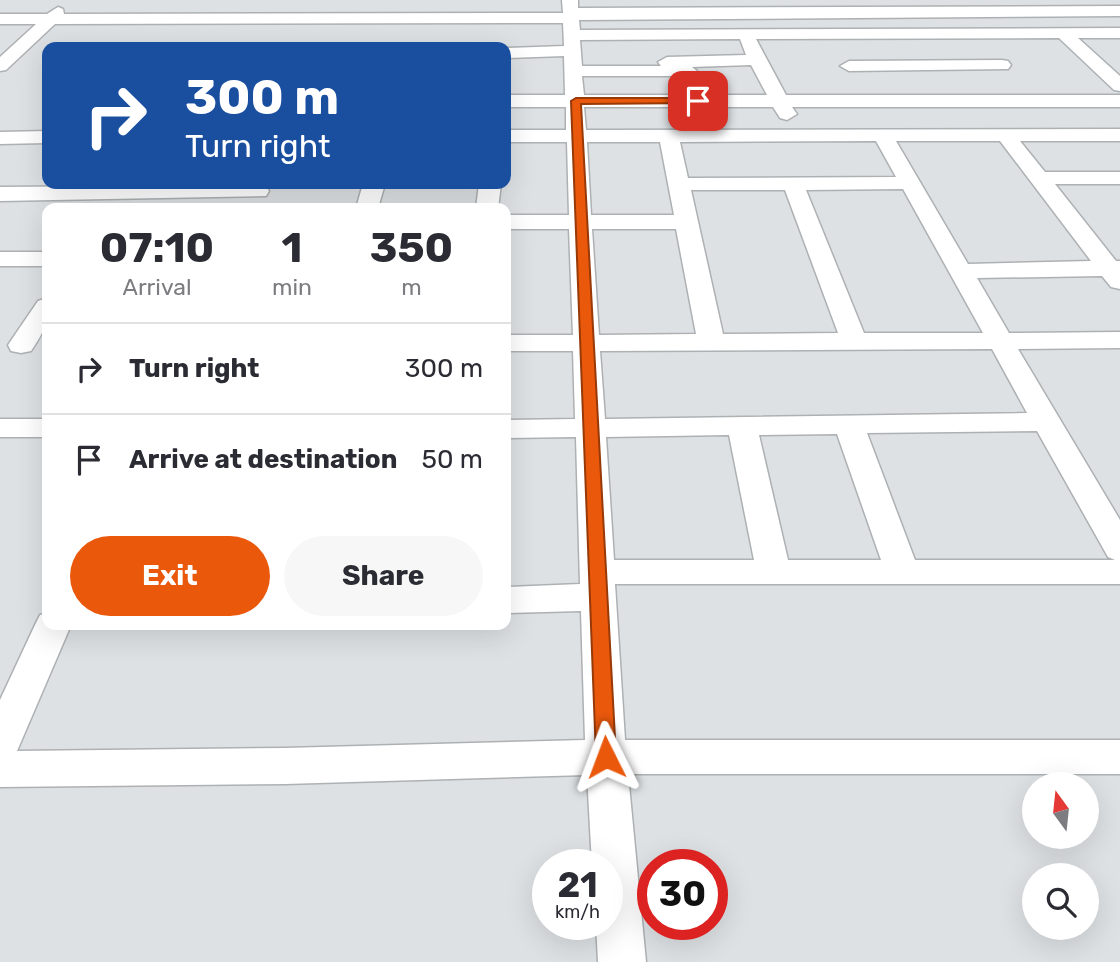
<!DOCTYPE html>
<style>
body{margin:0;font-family:Rubik,sans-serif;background:#f7f7f7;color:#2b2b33;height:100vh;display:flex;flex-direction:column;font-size:26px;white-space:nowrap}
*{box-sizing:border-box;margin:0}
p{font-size:23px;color:#7c7c81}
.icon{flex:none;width:38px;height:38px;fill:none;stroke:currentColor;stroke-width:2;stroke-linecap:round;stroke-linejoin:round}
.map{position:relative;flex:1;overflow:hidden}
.sheet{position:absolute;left:42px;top:203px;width:469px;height:427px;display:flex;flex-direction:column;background:#fff;border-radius:14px;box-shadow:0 7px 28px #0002}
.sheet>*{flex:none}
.banner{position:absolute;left:42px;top:42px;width:469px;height:147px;border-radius:14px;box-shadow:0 7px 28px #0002;background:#1a4fa0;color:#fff;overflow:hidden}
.needle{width:46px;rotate:345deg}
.fabs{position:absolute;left:1022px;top:772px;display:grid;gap:14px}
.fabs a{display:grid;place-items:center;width:77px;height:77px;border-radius:50%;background:#fff;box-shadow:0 7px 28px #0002;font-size:35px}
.speed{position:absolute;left:532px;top:849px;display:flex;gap:14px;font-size:35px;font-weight:700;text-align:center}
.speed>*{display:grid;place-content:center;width:91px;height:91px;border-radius:50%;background:#fff;box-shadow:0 7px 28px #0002;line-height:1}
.speed small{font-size:18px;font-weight:400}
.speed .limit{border:10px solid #d22;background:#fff;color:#111}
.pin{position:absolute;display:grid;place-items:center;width:60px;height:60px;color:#fff;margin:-30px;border-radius:14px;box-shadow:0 4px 10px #0006}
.me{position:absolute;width:77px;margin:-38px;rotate:357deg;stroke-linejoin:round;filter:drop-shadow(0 0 5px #0008)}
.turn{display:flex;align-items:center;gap:24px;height:147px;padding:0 28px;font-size:32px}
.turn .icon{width:91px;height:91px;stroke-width:2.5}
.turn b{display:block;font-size:49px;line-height:60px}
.eta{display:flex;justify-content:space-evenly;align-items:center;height:119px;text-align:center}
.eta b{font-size:42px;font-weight:700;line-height:49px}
.button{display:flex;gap:14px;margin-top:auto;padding:14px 28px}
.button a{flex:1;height:80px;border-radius:42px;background:#ea580c;color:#fff;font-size:28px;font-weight:700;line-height:80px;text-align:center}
.button a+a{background:#f7f7f7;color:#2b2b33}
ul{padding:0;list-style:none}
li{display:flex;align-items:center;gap:21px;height:91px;padding:0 28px;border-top:2px solid #e1e1e2}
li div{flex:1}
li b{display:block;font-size:26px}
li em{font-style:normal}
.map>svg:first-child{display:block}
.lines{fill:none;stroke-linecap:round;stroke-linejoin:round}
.street-casing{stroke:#adb1b3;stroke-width:3}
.street{fill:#fff;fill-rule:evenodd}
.route{fill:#ea580c;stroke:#983908;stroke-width:2}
</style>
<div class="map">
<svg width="1120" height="962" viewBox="0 0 1120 962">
<rect width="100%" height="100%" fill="#dde1e4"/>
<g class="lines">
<g class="street-casing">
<g id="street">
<path d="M 562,0 L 578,0 L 578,8 L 1120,6 L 1120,16 L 579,20 L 580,30 L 1120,28 L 1120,38 L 1078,38 L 1120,76 L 1120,91 L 1114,90 L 1059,38 L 756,39 L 786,95 L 1120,95 L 1120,107 L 792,107 L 797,114 L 787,120 L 780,118 L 773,107 L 584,107 L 586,130 L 1120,129 L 1120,141 L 1020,141 L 1045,172 L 1120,172 L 1120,184 L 1055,184 L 1116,261 L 1120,261 L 1120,289 L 1111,287 L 1102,276 L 977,278 L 1009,333 L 1120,332 L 1120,348 L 1018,349 L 1120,520 L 1120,584 L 615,584 L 625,740 L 1120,740 L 1120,774 L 628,774 L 646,962 L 598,962 L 596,924 L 607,924 L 607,864 L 592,864 L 587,775 L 285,784 L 0,787 L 0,700 L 35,625 L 40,615 L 47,613 L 47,625 L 71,625 L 17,751 L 285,748 L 585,740 L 581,611 L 506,613 L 506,587 L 580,584 L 576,437 L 506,438 L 506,420 L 575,419 L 573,351 L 506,351 L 506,335 L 573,335 L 569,229 L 506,229 L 506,215 L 569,215 L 567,142 L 506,142 L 506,130 L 566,130 L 566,107 L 506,107 L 506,95 L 565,95 L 564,56 L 506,58 L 506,48 L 564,46 L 563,23 L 55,24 L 6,70 L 0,71 L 0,57 L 36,24 L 0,24 L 0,14 L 47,14 L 58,7 L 63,9 L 64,14 L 563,13 ZM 740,39 L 746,55 L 667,57 L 658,62 L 661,66 L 582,66 L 580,40 ZM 751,65 L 767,95 L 584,95 L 582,76 L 688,76 L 697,71 L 692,67 ZM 876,141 L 896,177 L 688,178 L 680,142 ZM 896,141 L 1000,141 L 1091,261 L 968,264 ZM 587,142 L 660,142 L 674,215 L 591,215 ZM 903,189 L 983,333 L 864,333 L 806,190 ZM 691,190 L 785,190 L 838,333 L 723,334 ZM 592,229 L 676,229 L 696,334 L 599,335 ZM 992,349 L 1027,413 L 605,419 L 600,351 ZM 1037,431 L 1108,557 L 1115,560 L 915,560 L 867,433 ZM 837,434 L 881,560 L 788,560 L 759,435 ZM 729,435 L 754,560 L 614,560 L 606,437 Z"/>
<path d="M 1002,60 L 1008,61 L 1011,65 L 1008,69 L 849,71 L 840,66 L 849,61 Z"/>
<path d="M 47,131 L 47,143 L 0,144 L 0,132 Z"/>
<path d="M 363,184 L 385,184 L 378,208 L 356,208 Z"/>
<path d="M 479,184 L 501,184 L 498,208 L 476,208 Z"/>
<path d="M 258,185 L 266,186 L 269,191 L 266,196 L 0,201 L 0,187 Z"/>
<rect x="0" y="252" width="47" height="14"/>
<path d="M 47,298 C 48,323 45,330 31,351 L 21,353 L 11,351 L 8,345 L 38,301 Z"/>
<rect x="0" y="419" width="47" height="18"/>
</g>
</g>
<use href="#street" class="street"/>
</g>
<path class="route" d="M 576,98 L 698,98 L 703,101 L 698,103 L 581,104 L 616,757 L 613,763 L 606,766 L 599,763 L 596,757 L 571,101 Z"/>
</svg>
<div class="fabs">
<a><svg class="needle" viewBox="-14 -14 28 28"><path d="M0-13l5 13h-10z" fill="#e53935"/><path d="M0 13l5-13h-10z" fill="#7c7c81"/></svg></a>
<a><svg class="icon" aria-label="search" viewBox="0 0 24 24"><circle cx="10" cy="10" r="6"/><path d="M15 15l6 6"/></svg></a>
</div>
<div class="speed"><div>21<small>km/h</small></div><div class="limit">30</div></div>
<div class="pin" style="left:698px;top:101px;background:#d93025"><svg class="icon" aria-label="arrive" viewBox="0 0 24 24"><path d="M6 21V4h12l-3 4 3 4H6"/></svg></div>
<svg class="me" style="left:606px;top:757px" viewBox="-20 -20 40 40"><path d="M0-17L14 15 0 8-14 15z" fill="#ea580c" stroke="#fff" stroke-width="4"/></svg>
<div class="banner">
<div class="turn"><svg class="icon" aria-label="right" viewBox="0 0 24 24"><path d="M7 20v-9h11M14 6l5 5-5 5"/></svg><div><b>300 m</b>Turn right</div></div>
</div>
<section class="sheet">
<div class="eta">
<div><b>07:10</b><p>Arrival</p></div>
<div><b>1</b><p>min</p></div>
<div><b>350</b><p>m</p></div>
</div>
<ul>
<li><svg class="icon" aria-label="right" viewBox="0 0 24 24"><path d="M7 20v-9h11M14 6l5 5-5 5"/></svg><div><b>Turn right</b></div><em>300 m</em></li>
<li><svg class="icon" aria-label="arrive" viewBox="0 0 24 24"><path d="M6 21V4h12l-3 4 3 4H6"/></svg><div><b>Arrive at destination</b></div><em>50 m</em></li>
</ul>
<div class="button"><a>Exit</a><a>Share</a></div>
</section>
</div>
